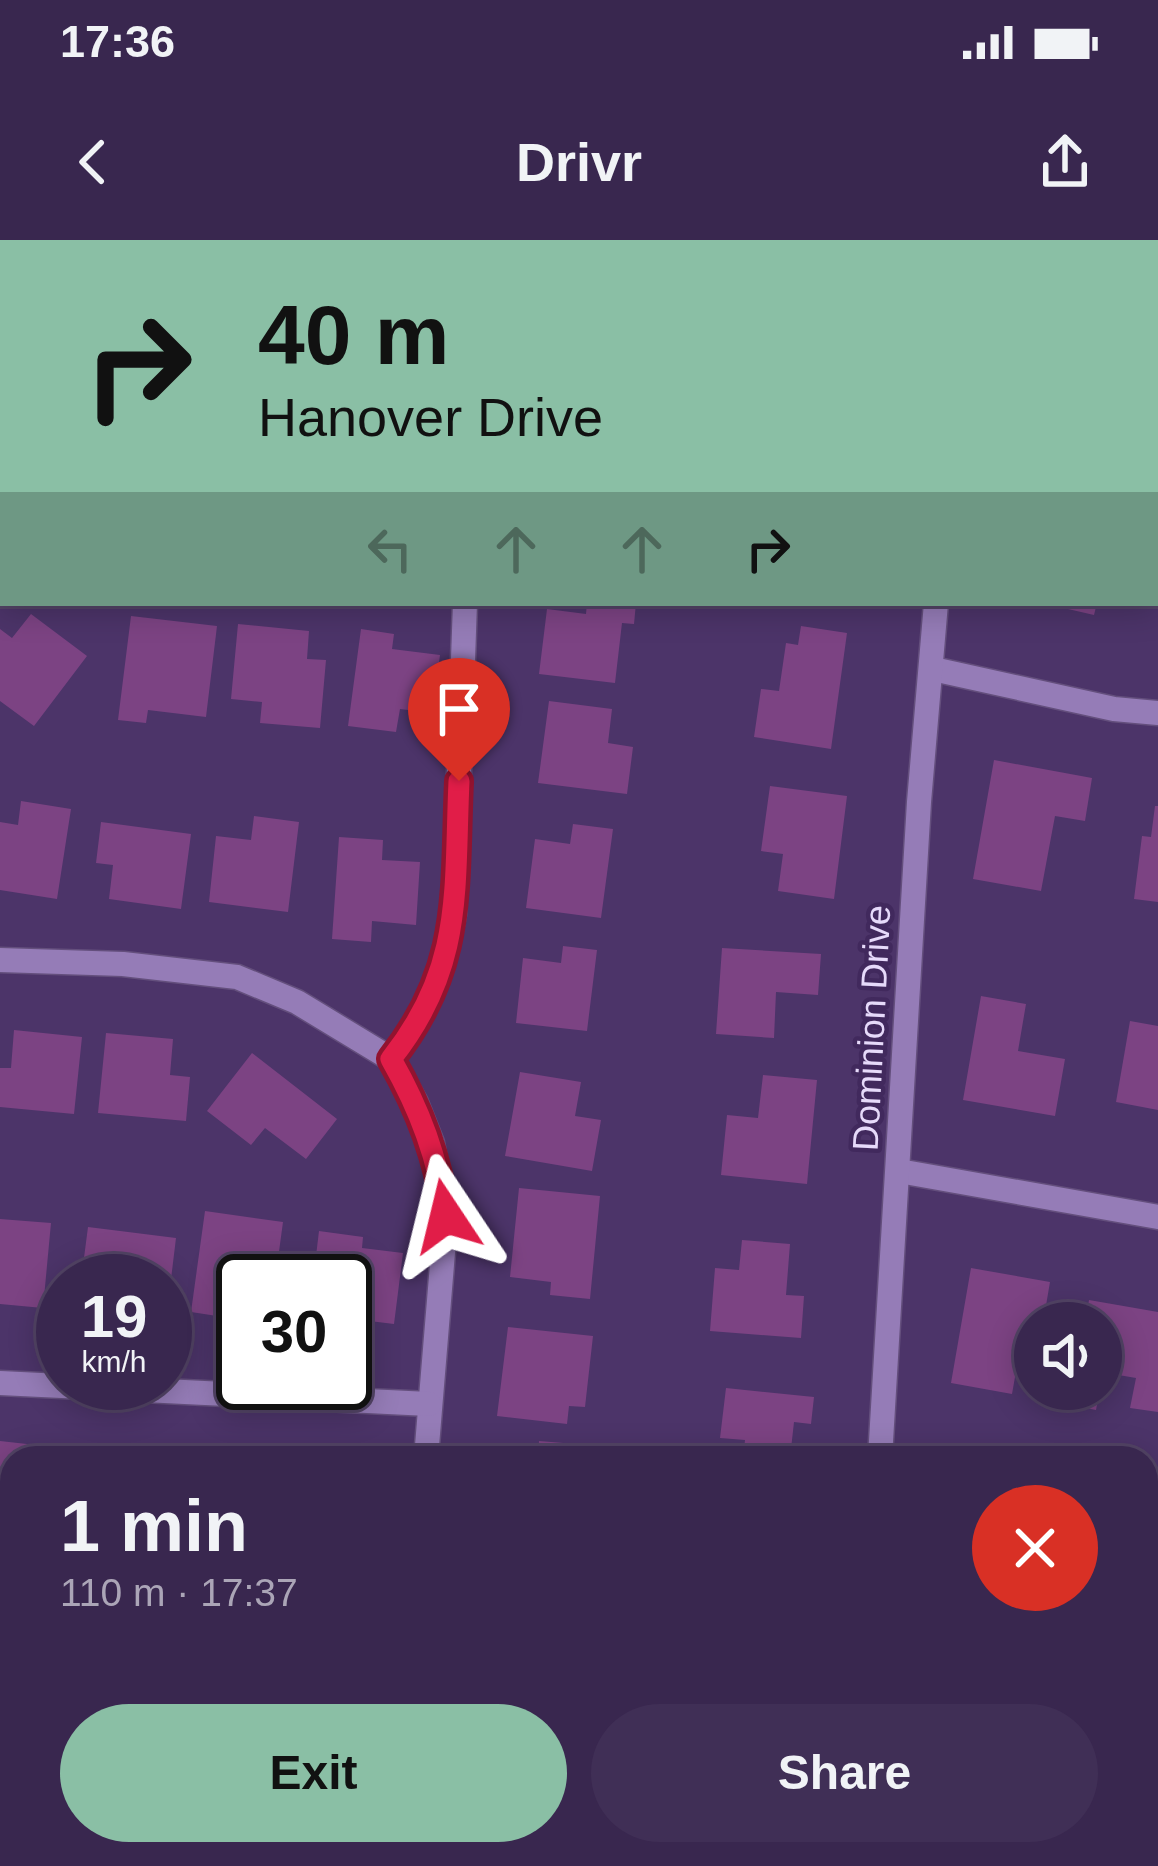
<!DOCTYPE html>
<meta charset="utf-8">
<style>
body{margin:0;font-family:Arial,sans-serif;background:#402f56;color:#f1f3f6;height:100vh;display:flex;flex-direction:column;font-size:45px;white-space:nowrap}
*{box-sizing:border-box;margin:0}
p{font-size:39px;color:#aba5b7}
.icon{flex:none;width:66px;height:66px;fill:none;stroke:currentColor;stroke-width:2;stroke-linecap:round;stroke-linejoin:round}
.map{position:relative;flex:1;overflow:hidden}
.panel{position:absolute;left:0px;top:1206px;width:1158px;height:420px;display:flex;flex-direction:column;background:#39274f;border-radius:36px 36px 0 0;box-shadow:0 6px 30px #0003,0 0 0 3px #534466}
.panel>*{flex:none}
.hud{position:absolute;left:0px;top:0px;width:1158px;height:366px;box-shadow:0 6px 30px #0003,0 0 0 3px #534466;background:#8abfa5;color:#111;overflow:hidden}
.buttons{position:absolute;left:1014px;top:1062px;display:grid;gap:24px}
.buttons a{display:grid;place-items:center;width:108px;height:108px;border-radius:50%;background:#39274f;box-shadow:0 6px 30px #0003,0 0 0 3px #534466;font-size:60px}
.speed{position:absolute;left:36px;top:1014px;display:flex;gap:24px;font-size:60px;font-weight:700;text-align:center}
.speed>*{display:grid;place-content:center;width:156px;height:156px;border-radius:50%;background:#39274f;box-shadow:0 6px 30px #0003,0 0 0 3px #534466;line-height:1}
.speed small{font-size:30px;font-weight:400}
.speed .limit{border:6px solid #111;border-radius:18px;background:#fff;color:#111}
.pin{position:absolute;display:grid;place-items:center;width:102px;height:102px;color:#fff;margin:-123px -51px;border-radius:50% 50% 50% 0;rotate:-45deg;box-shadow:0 0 12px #0007}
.pin .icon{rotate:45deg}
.me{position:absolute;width:132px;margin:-66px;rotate:350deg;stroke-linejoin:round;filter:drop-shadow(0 0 9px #0008)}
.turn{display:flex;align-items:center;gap:42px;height:252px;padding:0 60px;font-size:54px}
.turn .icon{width:156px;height:156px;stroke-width:2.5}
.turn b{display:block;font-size:84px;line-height:102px}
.lanes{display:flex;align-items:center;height:114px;padding:0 60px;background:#0003;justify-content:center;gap:60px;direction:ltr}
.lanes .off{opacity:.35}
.round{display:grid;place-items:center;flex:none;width:126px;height:126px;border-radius:63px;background:#402f56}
.headline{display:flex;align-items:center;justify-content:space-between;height:204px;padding:0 60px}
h1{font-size:72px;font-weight:700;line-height:90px}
.cta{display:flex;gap:24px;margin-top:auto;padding:24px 60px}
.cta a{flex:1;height:138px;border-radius:72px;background:#8abfa5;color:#111;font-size:48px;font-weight:700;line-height:138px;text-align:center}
.cta a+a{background:#402f56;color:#f1f3f6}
.status{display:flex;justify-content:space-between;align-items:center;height:84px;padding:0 60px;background:#39274f;direction:ltr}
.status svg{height:33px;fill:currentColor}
header{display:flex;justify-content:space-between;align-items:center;height:156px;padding:0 60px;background:#39274f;font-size:54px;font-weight:700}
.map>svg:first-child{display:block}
.building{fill:#7c4383}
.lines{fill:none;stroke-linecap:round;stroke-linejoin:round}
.street-casing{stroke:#644f7d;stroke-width:27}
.street{stroke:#957cb7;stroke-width:24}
.route-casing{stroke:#92132f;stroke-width:30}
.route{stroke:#e11d48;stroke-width:21}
.labels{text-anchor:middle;stroke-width:9;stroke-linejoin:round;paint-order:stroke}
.street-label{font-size:36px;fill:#e6dafa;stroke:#41295d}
</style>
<div class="status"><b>17:36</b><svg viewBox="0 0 49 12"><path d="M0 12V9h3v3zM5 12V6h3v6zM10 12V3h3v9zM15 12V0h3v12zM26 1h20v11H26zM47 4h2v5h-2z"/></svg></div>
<header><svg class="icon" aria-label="back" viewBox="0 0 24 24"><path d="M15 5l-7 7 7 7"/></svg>Drivr<svg class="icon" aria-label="share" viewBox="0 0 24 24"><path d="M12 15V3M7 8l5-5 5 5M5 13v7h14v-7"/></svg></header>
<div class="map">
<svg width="1158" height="1626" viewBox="0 0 1158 1626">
<rect width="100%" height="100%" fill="#4c3469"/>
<g class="building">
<path d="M 587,363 L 636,363 L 634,384 L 622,383 L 615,443 L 539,434 L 547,369 L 586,374 Z"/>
<path d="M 1042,363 L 1097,363 L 1094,375 Z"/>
<path d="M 31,374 L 87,416 L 34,486 L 0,461 L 0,389 L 12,398 Z"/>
<path d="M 131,376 L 217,386 L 206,477 L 148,470 L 146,483 L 118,480 Z"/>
<path d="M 238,384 L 309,391 L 307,419 L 326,420 L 320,488 L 260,483 L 262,462 L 231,459 Z"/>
<path d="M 801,386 L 847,393 L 831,509 L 754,497 L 761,449 L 779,451 L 786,403 L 798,405 Z"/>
<path d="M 361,389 L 394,394 L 392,409 L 440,415 L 432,473 L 400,469 L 396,492 L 348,486 Z"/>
<path d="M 549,461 L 612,469 L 608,503 L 633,507 L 627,554 L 538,543 Z"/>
<path d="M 994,520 L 1092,538 L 1085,581 L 1055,576 L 1041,651 L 973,639 Z"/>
<path d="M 770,546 L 847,556 L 834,659 L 778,651 L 783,614 L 761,611 Z"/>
<path d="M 21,561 L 71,569 L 57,659 L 0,650 L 0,582 L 18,585 Z"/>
<path d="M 1155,566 L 1158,566 L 1158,662 L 1134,659 L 1142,596 L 1151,597 Z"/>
<path d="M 254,576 L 299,582 L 288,672 L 209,662 L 216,596 L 251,600 Z"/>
<path d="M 101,582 L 191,594 L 181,669 L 109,659 L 113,625 L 96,623 Z"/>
<path d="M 573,584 L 613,589 L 601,678 L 526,668 L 535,599 L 570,604 Z"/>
<path d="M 339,597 L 383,600 L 382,620 L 420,622 L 416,685 L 372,681 L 371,702 L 332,699 Z"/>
<path d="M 563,706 L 597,710 L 587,791 L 516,783 L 523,718 L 561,723 Z"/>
<path d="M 722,708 L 821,714 L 818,755 L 776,752 L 774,798 L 716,794 Z"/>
<path d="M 981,756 L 1026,764 L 1018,811 L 1065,819 L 1055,876 L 963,860 Z"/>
<path d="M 1130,781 L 1158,786 L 1158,870 L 1116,862 Z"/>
<path d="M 14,790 L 82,797 L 74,874 L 0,867 L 0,828 L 11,828 Z"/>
<path d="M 106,793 L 173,799 L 170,835 L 190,837 L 186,881 L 98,873 Z"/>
<path d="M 252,813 L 337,879 L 306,919 L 265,888 L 251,905 L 207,871 Z"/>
<path d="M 520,832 L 581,842 L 575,876 L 601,880 L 592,931 L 505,916 Z"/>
<path d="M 763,835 L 817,840 L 807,944 L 721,935 L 727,875 L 758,878 Z"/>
<path d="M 519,948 L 600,956 L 590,1059 L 550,1055 L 551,1042 L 510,1037 Z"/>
<path d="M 205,971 L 283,982 L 275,1041 L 243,1041 L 243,1080 L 191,1072 Z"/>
<path d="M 0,979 L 51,983 L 43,1068 L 0,1064 Z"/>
<path d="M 88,987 L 176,998 L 168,1064 L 165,1041 L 81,1041 Z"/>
<path d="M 319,991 L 363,997 L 362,1008 L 403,1013 L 394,1084 L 345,1078 L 345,1041 L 313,1041 Z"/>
<path d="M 742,1000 L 790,1004 L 786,1055 L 804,1056 L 801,1098 L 710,1091 L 715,1028 L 739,1030 Z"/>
<path d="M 971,1028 L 1050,1042 L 1043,1083 L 1035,1083 L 1035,1088 L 1024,1086 L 1012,1154 L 951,1143 Z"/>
<path d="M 1089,1060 L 1158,1072 L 1158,1172 L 1130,1168 L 1136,1138 L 1101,1132 L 1101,1083 L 1085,1083 Z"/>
<path d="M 508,1087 L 593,1096 L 585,1167 L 569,1166 L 567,1184 L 497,1176 Z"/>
<path d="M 726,1148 L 814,1157 L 811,1184 L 794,1182 L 790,1218 L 743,1218 L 745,1200 L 720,1198 Z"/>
<path d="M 1073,1149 L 1100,1149 L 1096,1170 L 1070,1165 Z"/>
<path d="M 0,1201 L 54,1207 L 52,1218 L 12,1218 L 12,1278 L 0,1276 Z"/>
<path d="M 539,1201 L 588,1205 L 587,1218 L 538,1218 Z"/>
<path d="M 88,1204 L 163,1215 L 163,1218 L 86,1218 Z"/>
<path d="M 1158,1319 L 1158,1416 L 1146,1396 L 1146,1326 Z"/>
<path d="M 1158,1516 L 1158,1600 L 1152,1595 L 1146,1602 L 1146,1530 Z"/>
<path d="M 52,1614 L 106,1614 L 109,1626 L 21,1626 Z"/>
<path d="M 473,1614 L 565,1614 L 563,1626 L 471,1626 Z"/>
<path d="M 714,1614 L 786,1614 L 784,1626 L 713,1626 Z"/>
<path d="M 925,1614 L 991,1614 L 990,1626 L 970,1623 L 970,1626 L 923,1626 Z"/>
</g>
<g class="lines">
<g class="street-casing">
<g id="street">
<path d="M 487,3 L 487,0"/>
<path d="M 1073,3 L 1076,0"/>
<path d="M 933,429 L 1114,469 L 1158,473"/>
<path d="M 0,720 L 123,724 L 237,737 L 297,762 L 391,819 L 416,863 L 432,903 L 446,976 L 426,1218"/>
<path d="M 391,819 C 427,774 444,731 454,674 L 465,363"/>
<path d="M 899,931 L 1158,977"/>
<path d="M 0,1143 L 429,1164"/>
<path d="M 880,1218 L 919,562 L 936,363"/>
<path d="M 224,1614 L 244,1626"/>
<path d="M 399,1626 L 400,1614"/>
<path d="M 856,1626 L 857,1614"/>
</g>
</g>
<use href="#street" class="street"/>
</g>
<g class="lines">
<g class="route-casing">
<path id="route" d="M 446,976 C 438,918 420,870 391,819 C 464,727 454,651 459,541"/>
</g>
<use href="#route" class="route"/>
</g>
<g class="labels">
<g class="street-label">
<text transform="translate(871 788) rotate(-87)" y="13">Dominion Drive</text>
</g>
</g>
</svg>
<div class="buttons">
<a><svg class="icon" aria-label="sound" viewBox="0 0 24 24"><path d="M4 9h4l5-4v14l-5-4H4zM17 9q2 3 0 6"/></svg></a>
</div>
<div class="speed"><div>19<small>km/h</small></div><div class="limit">30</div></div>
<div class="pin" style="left:459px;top:541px;background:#d93025"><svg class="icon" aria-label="arrive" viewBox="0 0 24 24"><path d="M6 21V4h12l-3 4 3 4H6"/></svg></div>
<svg class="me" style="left:446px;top:976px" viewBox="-20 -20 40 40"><path d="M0-17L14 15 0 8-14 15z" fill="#e11d48" stroke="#fff" stroke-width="4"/></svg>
<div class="hud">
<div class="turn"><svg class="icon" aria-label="right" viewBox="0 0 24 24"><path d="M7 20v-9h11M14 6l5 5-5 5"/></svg><div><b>40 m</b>Hanover Drive</div></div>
<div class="lanes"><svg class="icon off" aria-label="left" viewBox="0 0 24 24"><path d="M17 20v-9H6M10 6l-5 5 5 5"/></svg><svg class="icon off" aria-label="ahead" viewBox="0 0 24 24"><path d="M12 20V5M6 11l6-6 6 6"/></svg><svg class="icon off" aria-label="ahead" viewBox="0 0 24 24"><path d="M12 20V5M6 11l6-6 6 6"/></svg><svg class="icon" aria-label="right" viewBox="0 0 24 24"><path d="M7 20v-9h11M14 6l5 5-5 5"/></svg></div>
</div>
<section class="panel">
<div class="headline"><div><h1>1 min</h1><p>110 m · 17:37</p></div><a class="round" style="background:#d93025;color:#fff"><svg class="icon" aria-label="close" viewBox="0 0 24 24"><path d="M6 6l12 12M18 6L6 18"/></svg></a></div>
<div class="cta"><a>Exit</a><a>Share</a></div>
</section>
</div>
